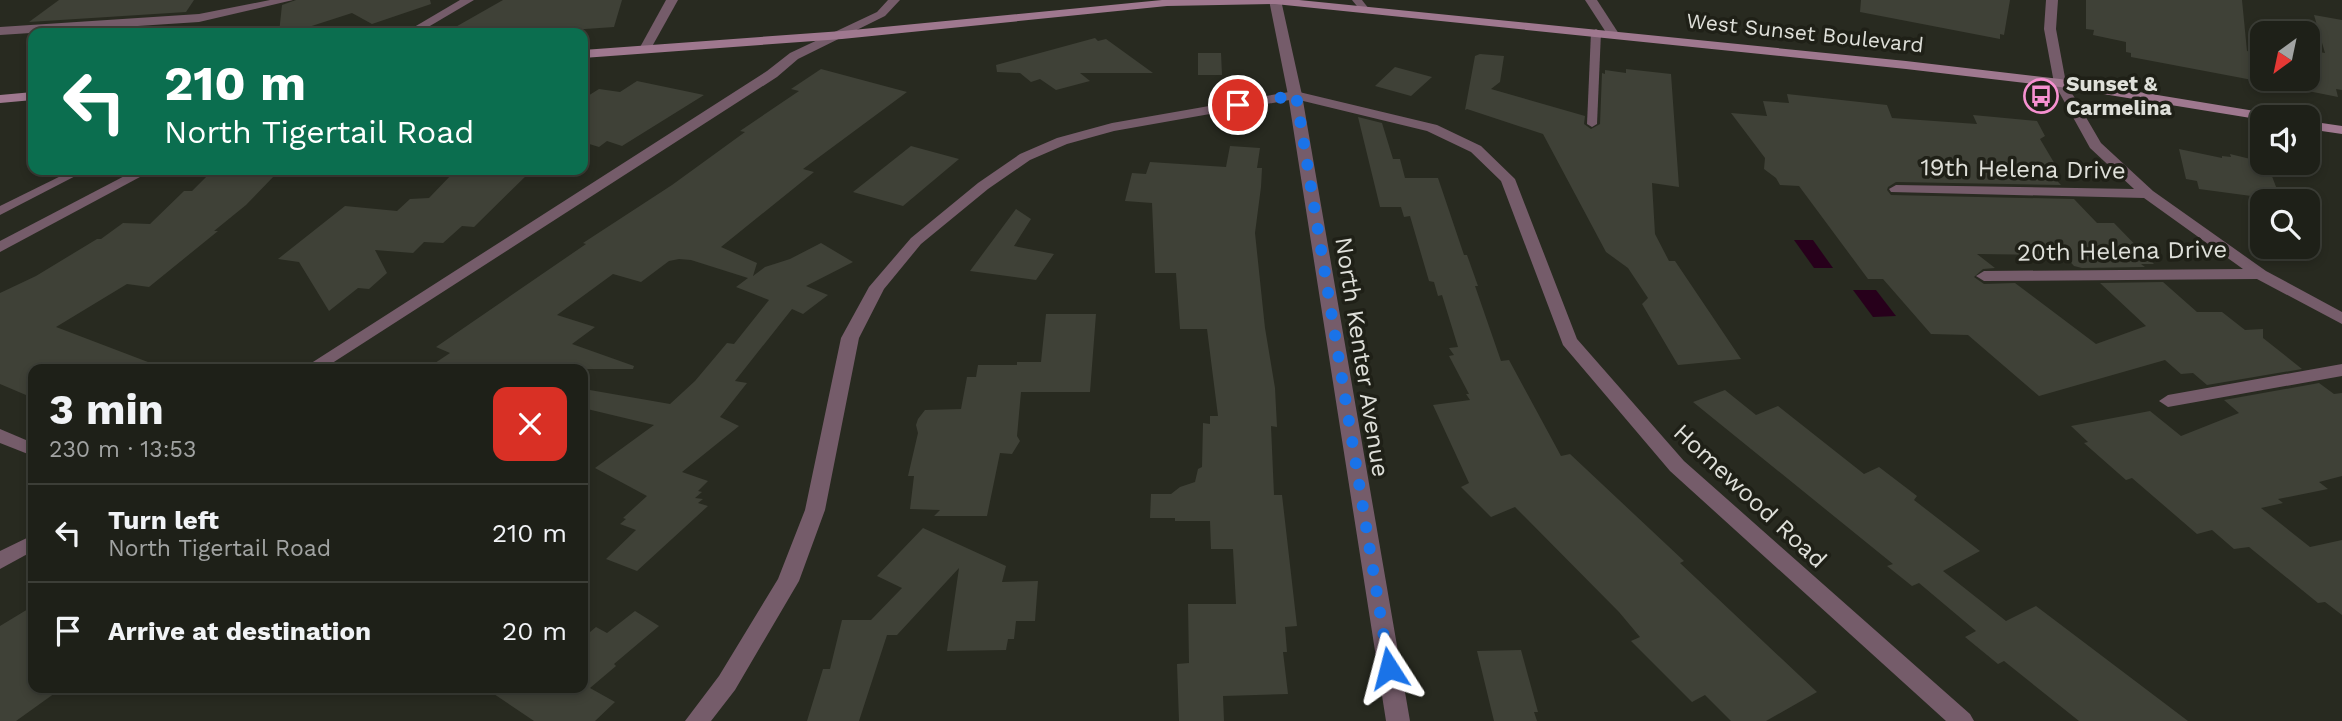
<!DOCTYPE html>
<meta charset="utf-8">
<style>
body{margin:0;font-family:"Work Sans",sans-serif;background:#2b2d25;color:#f1f3f6;height:100vh;display:flex;flex-direction:column;font-size:26px;white-space:nowrap}
*{box-sizing:border-box;margin:0}
p{font-size:23px;color:#a1a3a2}
.icon{flex:none;width:38px;height:38px;fill:none;stroke:currentColor;stroke-width:2;stroke-linecap:round;stroke-linejoin:round}
.map{position:relative;flex:1;overflow:hidden}
.sheet{position:absolute;left:28px;top:364px;width:560px;height:329px;display:flex;flex-direction:column;background:#1e2018;border-radius:14px;box-shadow:0 4px 10px #0003,0 0 0 2px #3c3e37}
.sheet>*{flex:none}
.top-card{position:absolute;left:28px;top:28px;width:560px;height:147px;border-radius:14px;box-shadow:0 4px 10px #0003,0 0 0 2px #3c3e37;background:#0b6e4f;color:#fff;overflow:hidden}
.needle{width:46px;rotate:213deg}
.buttons{position:absolute;left:2250px;top:21px;display:grid;gap:14px}
.buttons a{display:grid;place-items:center;width:70px;height:70px;border-radius:14px;background:#1e2018;box-shadow:0 4px 10px #0003,0 0 0 2px #3c3e37;font-size:35px}
.pin{position:absolute;display:grid;place-items:center;width:60px;height:60px;color:#fff;margin:-30px;border:4px solid #fff;border-radius:50%;box-shadow:0 2px 7px #0007}
.me{position:absolute;width:77px;margin:-38px;rotate:351deg;stroke-linejoin:round;filter:drop-shadow(0 0 5px #0008)}
.turn{display:flex;align-items:center;gap:24px;height:147px;padding:0 21px;font-size:32px}
.turn .icon{width:91px;height:91px;stroke-width:2.5}
.turn b{display:block;font-size:49px;line-height:60px}
.round{display:grid;place-items:center;flex:none;width:74px;height:74px;border-radius:14px;background:#2b2d25}
.overview{display:flex;align-items:center;justify-content:space-between;height:119px;padding:0 21px}
h1{font-size:42px;font-weight:700;line-height:52px}
ul{padding:0;list-style:none}
li{display:flex;align-items:center;gap:21px;height:98px;padding:0 21px;border-top:2px solid #3c3e37}
li div{flex:1}
li b{display:block;font-size:26px}
li em{font-style:normal}
.map>svg:first-child{display:block}
.water{fill:#27001b}
.building{fill:#3f4137}
.lines{fill:none;stroke-linecap:round;stroke-linejoin:round}
.service{fill:#755c6a;fill-rule:evenodd}
.minor{fill:#755c6a;fill-rule:evenodd}
.tertiary{fill:#755c6a;fill-rule:evenodd}
.secondary{fill:#9f788f;fill-rule:evenodd}
.route{stroke:#1a73e8;stroke-width:12;stroke-dasharray:0 21.6}
.labels{text-anchor:middle;stroke-width:7;stroke-linejoin:round;paint-order:stroke}
.far-street-label{font-size:21px;fill:#dfe0da;stroke:#1f2017}
.far-poi-label{font-size:21px;font-weight:bold;fill:#dfe0da;stroke:#1f2017;text-anchor:start}
.street-label{font-size:24px;fill:#dfe0da;stroke:#1f2017}
</style>
<div class="map">
<svg width="2342" height="721" viewBox="0 0 2342 721">
<rect width="100%" height="100%" fill="#282a20"/>
<g class="water">
<path d="M 1794,240 L 1813,240 L 1833,268 L 1814,268 Z"/>
<path d="M 1853,290 L 1876,290 L 1896,316 L 1873,317 Z"/>
</g>
<g class="building">
<path d="M 59,0 L 194,0 L 186,12 L 29,22 Z"/>
<path d="M 296,0 L 430,0 L 431,4 L 372,24 L 352,13 L 290,33 L 279,33 L 282,5 Z"/>
<path d="M 503,0 L 622,0 L 614,27 L 527,33 L 445,33 Z"/>
<path d="M 1861,0 L 2010,0 L 2004,35 L 2000,34 L 2000,39 L 1860,12 Z"/>
<path d="M 2086,0 L 2242,0 L 2247,51 L 2263,54 L 2263,82 L 2131,57 L 2131,53 L 2126,52 L 2126,42 L 2093,35 L 2094,30 L 2086,29 Z"/>
<path d="M 2314,15 L 2342,20 L 2342,90 L 2336,89 L 2338,97 L 2308,91 L 2308,50 L 2325,53 Z"/>
<path d="M 176,26 L 171,33 L 67,33 Z"/>
<path d="M 1095,38 L 1098,41 L 1106,39 L 1153,73 L 1080,73 L 1090,81 L 1056,90 L 1040,79 L 1031,82 L 1020,73 L 997,72 L 996,65 Z"/>
<path d="M 1198,53 L 1221,53 L 1222,75 L 1198,75 Z"/>
<path d="M 1480,54 L 1504,56 L 1500,82 L 1491,89 L 1585,116 L 1584,124 L 1591,129 L 1600,124 L 1602,73 L 1605,74 L 1605,70 L 1626,73 L 1626,69 L 1671,74 L 1679,187 L 1652,183 L 1655,234 L 1669,261 L 1675,261 L 1741,359 L 1678,365 L 1642,304 L 1648,298 L 1628,268 L 1606,252 L 1543,134 L 1467,109 L 1465,110 L 1475,56 Z"/>
<path d="M 1395,67 L 1432,77 L 1411,96 L 1375,86 Z"/>
<path d="M 821,69 L 907,92 L 803,169 L 814,172 L 721,247 L 757,263 L 753,276 L 765,267 L 790,259 L 821,243 L 853,262 L 806,286 L 828,295 L 803,314 L 792,309 L 735,381 L 747,383 L 720,417 L 739,426 L 682,472 L 708,481 L 698,491 L 702,492 L 695,498 L 703,499 L 698,503 L 708,506 L 637,571 L 606,559 L 636,530 L 620,524 L 626,519 L 623,518 L 647,496 L 595,468 L 654,425 L 583,408 L 584,389 L 670,404 L 695,381 L 727,343 L 734,344 L 769,300 L 736,287 L 748,278 L 691,260 L 679,259 L 669,261 L 641,282 L 613,274 L 557,315 L 595,327 L 572,344 L 634,366 L 633,369 L 426,369 L 450,353 L 436,347 L 586,244 L 583,243 L 672,185 L 745,132 L 740,131 L 799,91 L 791,89 Z"/>
<path d="M 637,81 L 704,95 L 622,146 L 607,141 L 599,147 L 583,142 L 583,99 L 599,89 L 620,92 Z"/>
<path d="M 1787,94 L 1887,105 L 1892,118 L 1977,124 L 1973,115 L 2037,121 L 2045,136 L 2040,139 L 2059,171 L 2046,169 L 2061,185 L 1896,182 L 1888,187 L 1887,190 L 1891,195 L 2074,199 L 2097,223 L 2114,223 L 2154,264 L 2141,264 L 2145,267 L 2082,268 L 2074,266 L 2064,255 L 1977,254 L 1995,268 L 1983,269 L 1974,277 L 1984,284 L 2015,283 L 2096,344 L 2146,326 L 2100,283 L 2163,282 L 2197,312 L 2222,312 L 2245,330 L 2263,329 L 2263,338 L 2302,369 L 2207,385 L 2193,373 L 2181,374 L 2165,360 L 2039,396 L 1968,335 L 1931,334 L 1883,279 L 1868,279 L 1799,186 L 1780,185 L 1776,178 L 1764,169 L 1765,158 L 1731,113 L 1767,116 L 1763,101 L 1789,103 Z"/>
<path d="M 1358,117 L 1382,123 L 1393,159 L 1400,159 L 1405,178 L 1438,178 L 1464,255 L 1467,255 L 1478,286 L 1475,286 L 1501,361 L 1509,360 L 1561,456 L 1570,454 L 1684,561 L 1680,563 L 1817,692 L 1766,721 L 1731,721 L 1705,695 L 1692,702 L 1631,641 L 1640,637 L 1619,612 L 1515,507 L 1491,517 L 1461,487 L 1469,483 L 1433,405 L 1470,400 L 1466,394 L 1469,394 L 1449,356 L 1454,355 L 1449,348 L 1458,347 L 1442,295 L 1438,296 L 1434,282 L 1429,281 L 1410,216 L 1404,217 L 1401,207 L 1380,207 Z"/>
<path d="M 911,146 L 959,159 L 903,206 L 853,192 Z"/>
<path d="M 1230,146 L 1260,148 L 1257,168 L 1262,168 L 1261,187 L 1255,233 L 1265,328 L 1275,388 L 1277,427 L 1271,426 L 1274,495 L 1282,495 L 1297,626 L 1285,627 L 1287,652 L 1283,652 L 1288,694 L 1223,696 L 1224,721 L 1179,721 L 1177,664 L 1189,663 L 1188,604 L 1236,604 L 1233,549 L 1211,549 L 1210,521 L 1175,521 L 1175,518 L 1150,518 L 1151,494 L 1171,494 L 1180,487 L 1195,482 L 1198,469 L 1202,467 L 1203,423 L 1210,424 L 1210,416 L 1218,416 L 1207,329 L 1180,329 L 1176,273 L 1155,273 L 1152,203 L 1125,201 L 1132,173 L 1146,174 L 1150,162 L 1226,167 Z"/>
<path d="M 2179,149 L 2222,158 L 2222,156 L 2231,157 L 2230,154 L 2267,163 L 2281,200 L 2199,189 L 2197,181 L 2186,179 Z"/>
<path d="M 496,170 L 532,170 L 474,227 L 462,226 L 443,243 L 424,242 L 413,253 L 375,250 L 387,273 L 369,289 L 358,288 L 329,311 L 299,262 L 278,259 L 345,206 L 397,211 L 410,199 L 429,198 L 453,173 L 492,174 Z"/>
<path d="M 275,175 L 246,205 L 214,231 L 218,231 L 149,287 L 127,284 L 56,327 L 161,367 L 160,369 L 33,369 L 33,398 L 0,384 L 0,293 L 36,276 L 97,239 L 101,239 L 123,223 L 150,224 L 184,191 L 192,191 L 207,176 Z"/>
<path d="M 1016,209 L 1031,219 L 1014,246 L 1054,254 L 1036,280 L 970,271 Z"/>
<path d="M 1046,314 L 1096,314 L 1090,392 L 1021,392 L 1017,436 L 1020,441 L 1012,454 L 1000,453 L 987,516 L 934,516 L 940,510 L 910,509 L 914,476 L 908,476 L 918,433 L 916,425 L 918,419 L 925,410 L 961,409 L 967,377 L 976,377 L 978,365 L 1017,365 L 1017,362 L 1041,362 Z"/>
<path d="M 2319,383 L 2334,394 L 2342,393 L 2342,476 L 2319,482 L 2328,489 L 2278,499 L 2283,503 L 2261,508 L 2310,547 L 2342,540 L 2342,615 L 2325,602 L 2318,603 L 2249,547 L 2234,549 L 2212,530 L 2197,534 L 2132,478 L 2126,480 L 2084,443 L 2088,442 L 2071,426 L 2150,411 L 2181,436 L 2239,413 L 2224,400 Z"/>
<path d="M 1725,390 L 1756,415 L 1778,406 L 1864,474 L 1879,467 L 1917,496 L 1914,500 L 1980,551 L 1943,571 L 2006,621 L 2036,606 L 2188,721 L 2079,721 L 2004,661 L 1998,664 L 1965,637 L 1976,631 L 1919,583 L 1912,586 L 1887,566 L 1893,564 L 1693,402 Z"/>
<path d="M 923,528 L 1006,566 L 1002,582 L 1038,581 L 1035,621 L 1016,621 L 1014,639 L 1008,639 L 1006,650 L 947,651 L 959,568 L 897,635 L 887,635 L 859,721 L 807,721 L 823,669 L 830,669 L 842,620 L 871,620 L 902,588 L 877,576 Z"/>
<path d="M 33,606 L 33,688 L 62,688 L 16,721 L 0,721 L 0,626 Z"/>
<path d="M 635,611 L 659,626 L 614,664 L 616,666 L 590,688 L 615,702 L 595,721 L 534,721 L 485,688 L 583,688 L 583,638 L 596,627 L 607,633 Z"/>
<path d="M 1521,650 L 1538,712 L 1534,712 L 1537,721 L 1494,721 L 1477,651 Z"/>
</g>
<g class="lines">
<g class="service">
<path d="M 1352,0 L 1362,0 L 1369,9 L 1361,11 Z"/>
<path d="M 1596,29 L 1601,32 L 1597,124 L 1592,127 L 1587,124 L 1591,32 Z"/>
<path d="M 73,170 L 87,170 L 0,215 L 0,206 Z"/>
</g>
<g class="minor">
<path d="M 270,0 L 293,0 L 199,22 L 0,35 L 0,27 L 199,14 Z"/>
<path d="M 460,0 L 474,0 L 418,33 L 404,33 Z"/>
<path d="M 666,0 L 678,0 L 649,52 L 641,52 L 639,49 Z"/>
<path d="M 888,0 L 900,0 L 885,16 L 798,59 L 777,77 L 323,369 L 302,369 L 767,71 L 790,53 L 877,12 Z"/>
<path d="M 1585,0 L 1597,0 L 1619,34 L 1617,37 L 1609,37 Z"/>
<path d="M 2046,0 L 2058,0 L 2056,29 L 2066,83 L 2101,143 L 2153,191 L 2266,271 L 2342,312 L 2342,324 L 2257,279 L 1984,281 L 1976,276 L 1984,271 L 2243,269 L 2144,198 L 1891,192 L 1889,189 L 1896,185 L 2134,189 L 2090,148 L 2054,83 L 2044,29 Z"/>
<path d="M 1295,91 L 1437,125 L 1481,146 L 1515,179 L 1577,339 L 1684,461 L 1970,714 L 1974,721 L 1946,721 L 1670,471 L 1563,345 L 1501,181 L 1471,152 L 1427,131 L 1295,99 L 1114,131 L 1067,144 L 1030,160 L 988,189 L 921,244 L 884,289 L 859,338 L 825,510 L 799,581 L 735,690 L 711,721 L 685,721 L 719,676 L 778,579 L 805,510 L 841,338 L 869,287 L 911,238 L 978,183 L 1020,154 L 1057,138 L 1112,123 Z"/>
<path d="M 136,170 L 153,170 L 0,252 L 0,241 Z"/>
<path d="M 2342,364 L 2342,376 L 2168,407 L 2159,401 L 2168,395 Z"/>
<path d="M 0,429 L 33,443 L 33,456 L 0,443 Z"/>
<path d="M 33,535 L 33,551 L 0,569 L 0,551 Z"/>
</g>
<path class="tertiary" d="M 1269,0 L 1281,0 L 1302,95 L 1410,721 L 1386,721 L 1288,95 Z"/>
<g class="secondary">
<path d="M 1162,0 L 1299,0 L 1906,61 L 2060,79 L 2267,113 L 2274,117 L 2263,117 L 2263,120 L 2060,87 L 1906,69 L 1275,4 L 1167,6 L 842,39 L 583,58 L 583,50 L 842,31 Z"/>
<path d="M 33,92 L 33,100 L 0,103 L 0,95 Z"/>
<path d="M 2308,121 L 2342,126 L 2342,134 L 2308,129 Z"/>
</g>
</g>
<g class="lines">
<path class="route" d="M 1238,105 L 1296,95 L 1389,668"/>
</g>
<defs>
<g id="bus-ring" transform="scale(1.75)"><circle r="9.5" fill="#1f2017" stroke="#f690d0" stroke-width="1.5"/><path d="M-5-6H5V4H4V6H2V4H-2V6H-4V4H-5ZM-3.5-4V0h7V-4ZM-3.5 1.2v1.5H-2V1.2ZM2 1.2v1.5H3.5V1.2Z" fill="#f690d0"/></g>
</defs>
<g fill-rule="evenodd">
<use href="#bus-ring" x="2041" y="96"/>
</g>
<g class="labels">
<g class="far-street-label">
<text transform="translate(1805 33) rotate(6)" y="7">West Sunset Boulevard</text>
</g>
<g class="far-poi-label">
<text x="2066" y="91">Sunset &amp;<tspan x="2066" dy="24">Carmelina</tspan></text>
</g>
<g class="street-label">
<text transform="translate(2023 169) rotate(1)" y="8">19th Helena Drive</text>
<text transform="translate(2122 251) rotate(-1)" y="8">20th Helena Drive</text>
<text transform="translate(1362 357) rotate(81)" y="8">North Kenter Avenue</text>
<text transform="translate(1750 496) rotate(43)" y="8">Homewood Road</text>
</g>
</g>
</svg>
<div class="buttons">
<a><svg class="needle" viewBox="-14 -14 28 28"><path d="M0-13l5 13h-10z" fill="#e53935"/><path d="M0 13l5-13h-10z" fill="#a1a3a2"/></svg></a>
<a><svg class="icon" aria-label="sound" viewBox="0 0 24 24"><path d="M4 9h4l5-4v14l-5-4H4zM17 9q2 3 0 6"/></svg></a>
<a><svg class="icon" aria-label="search" viewBox="0 0 24 24"><circle cx="10" cy="10" r="6"/><path d="M15 15l6 6"/></svg></a>
</div>
<div class="pin" style="left:1238px;top:105px;background:#d93025"><svg class="icon" aria-label="arrive" viewBox="0 0 24 24"><path d="M6 21V4h12l-3 4 3 4H6"/></svg></div>
<svg class="me" style="left:1389px;top:668px" viewBox="-20 -20 40 40"><path d="M0-17L14 15 0 8-14 15z" fill="#1a73e8" stroke="#fff" stroke-width="4"/></svg>
<div class="top-card">
<div class="turn"><svg class="icon" aria-label="left" viewBox="0 0 24 24"><path d="M17 20v-9H6M10 6l-5 5 5 5"/></svg><div><b>210 m</b>North Tigertail Road</div></div>
</div>
<section class="sheet">
<div class="overview"><div><h1>3 min</h1><p>230 m · 13:53</p></div><a class="round" style="background:#d93025;color:#fff"><svg class="icon" aria-label="close" viewBox="0 0 24 24"><path d="M6 6l12 12M18 6L6 18"/></svg></a></div>
<ul>
<li><svg class="icon" aria-label="left" viewBox="0 0 24 24"><path d="M17 20v-9H6M10 6l-5 5 5 5"/></svg><div><b>Turn left</b><p>North Tigertail Road</p></div><em>210 m</em></li>
<li><svg class="icon" aria-label="arrive" viewBox="0 0 24 24"><path d="M6 21V4h12l-3 4 3 4H6"/></svg><div><b>Arrive at destination</b></div><em>20 m</em></li>
</ul>
</section>
</div>
